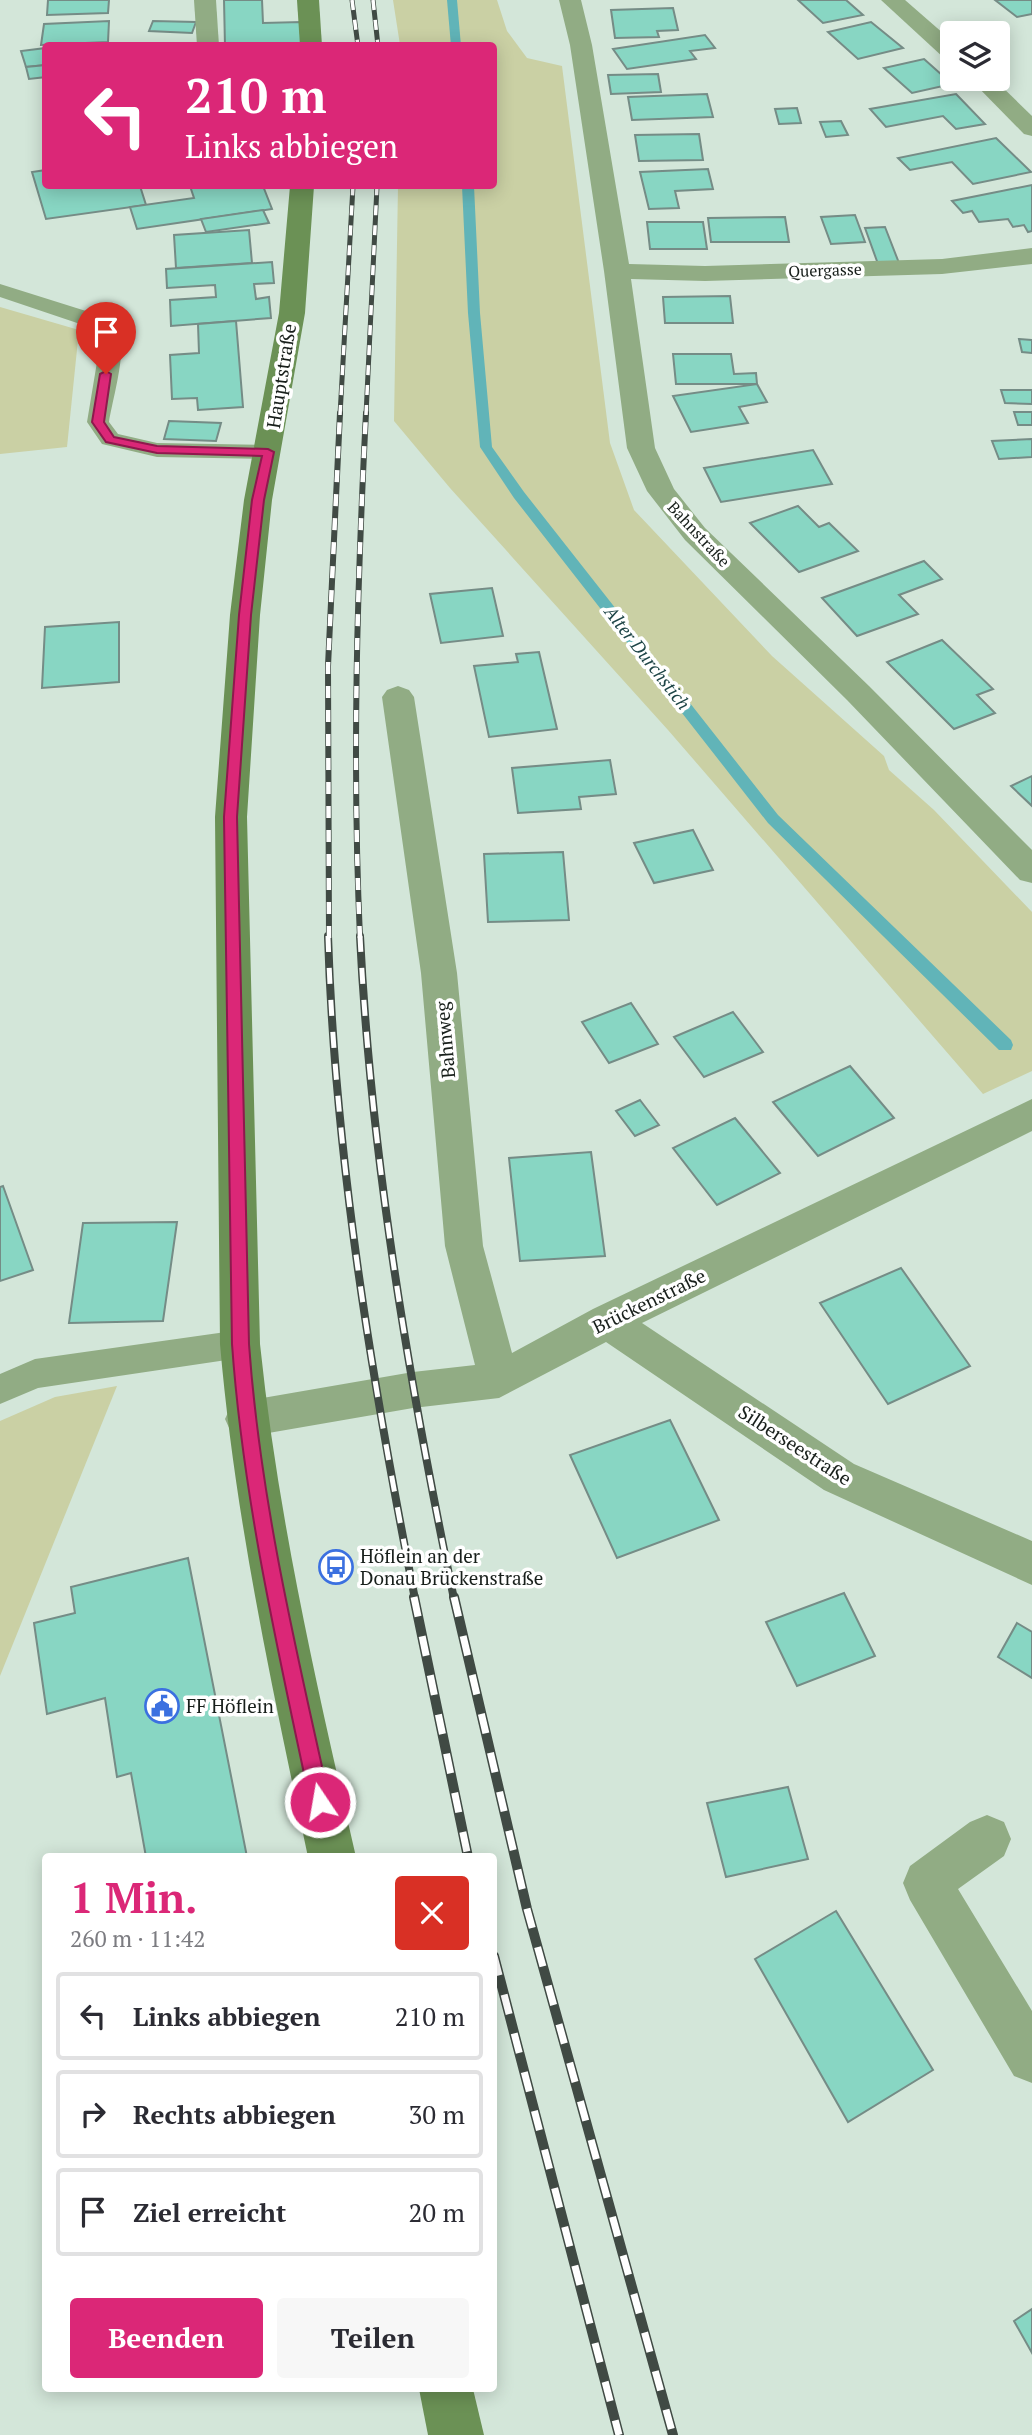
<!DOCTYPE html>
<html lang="de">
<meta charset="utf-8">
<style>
body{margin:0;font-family:"PT Serif",serif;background:#f7f7f7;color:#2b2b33;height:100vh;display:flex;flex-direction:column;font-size:26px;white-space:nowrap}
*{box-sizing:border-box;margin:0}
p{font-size:23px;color:#7c7c81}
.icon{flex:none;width:38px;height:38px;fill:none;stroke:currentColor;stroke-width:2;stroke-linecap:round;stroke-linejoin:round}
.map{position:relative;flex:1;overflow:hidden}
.drawer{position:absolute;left:42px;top:1853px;width:455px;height:539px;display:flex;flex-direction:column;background:#fff;border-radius:7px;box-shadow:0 4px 18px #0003}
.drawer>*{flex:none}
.banner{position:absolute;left:42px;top:42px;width:455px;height:147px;border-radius:7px;box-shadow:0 4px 18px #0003;background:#db2777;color:#fff;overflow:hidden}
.buttons{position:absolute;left:940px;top:21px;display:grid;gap:14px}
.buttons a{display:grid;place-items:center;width:70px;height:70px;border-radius:7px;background:#fff;box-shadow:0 4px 18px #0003;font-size:35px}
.pin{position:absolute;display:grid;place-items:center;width:60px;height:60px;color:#fff;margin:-72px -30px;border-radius:50% 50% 50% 0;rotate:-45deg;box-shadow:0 0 7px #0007}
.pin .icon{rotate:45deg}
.me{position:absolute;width:77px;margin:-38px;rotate:348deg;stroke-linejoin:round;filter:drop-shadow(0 0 5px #0008)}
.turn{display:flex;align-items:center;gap:24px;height:147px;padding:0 28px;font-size:32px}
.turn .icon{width:91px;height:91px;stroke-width:2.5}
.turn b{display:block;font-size:49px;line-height:60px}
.round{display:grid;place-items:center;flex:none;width:74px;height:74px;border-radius:7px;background:#f7f7f7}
.overview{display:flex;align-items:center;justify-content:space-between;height:119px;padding:0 28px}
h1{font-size:42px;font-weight:700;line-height:52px;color:#db2777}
.button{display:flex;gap:14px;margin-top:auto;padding:14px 28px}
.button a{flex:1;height:80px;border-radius:7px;background:#db2777;color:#fff;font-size:28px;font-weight:700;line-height:80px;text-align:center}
.button a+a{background:#f7f7f7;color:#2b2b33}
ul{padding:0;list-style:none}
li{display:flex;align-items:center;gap:21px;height:88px;margin:0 14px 10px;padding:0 14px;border:4px solid #e1e1e2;border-radius:7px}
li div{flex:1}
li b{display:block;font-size:26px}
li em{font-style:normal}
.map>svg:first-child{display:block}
.green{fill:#cad0a4}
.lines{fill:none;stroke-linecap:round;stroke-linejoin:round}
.stream{fill:#61b4b8;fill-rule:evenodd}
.building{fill:#88d6c3;stroke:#758c86;stroke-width:2}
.lane{fill:#91ac84;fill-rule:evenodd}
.street{fill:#91ac84;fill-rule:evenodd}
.secondary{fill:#6b9155;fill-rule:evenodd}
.rail-far3-casing{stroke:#404a44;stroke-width:5}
.rail-far2-casing{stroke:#404a44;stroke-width:6}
.rail-far1-casing{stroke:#404a44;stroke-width:8}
.rail-casing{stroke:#404a44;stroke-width:10}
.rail-far3{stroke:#fff;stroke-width:3.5;stroke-dasharray:10;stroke-linecap:butt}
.rail-far2{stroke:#fff;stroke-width:4.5;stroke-dasharray:12;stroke-linecap:butt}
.rail-far1{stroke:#fff;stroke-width:5;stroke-dasharray:16;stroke-linecap:butt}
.rail{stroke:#fff;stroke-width:7;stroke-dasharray:20;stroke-linecap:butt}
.route{fill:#db2777;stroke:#8e194d;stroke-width:2}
.labels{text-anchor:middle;stroke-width:7;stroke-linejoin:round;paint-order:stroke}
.far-street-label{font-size:16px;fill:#181f1b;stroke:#fff}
.far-water-label{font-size:18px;font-style:italic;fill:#1e4547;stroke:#fff}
.street-label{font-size:19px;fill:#181f1b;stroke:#fff}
.poi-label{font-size:19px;fill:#181f1b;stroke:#fff;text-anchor:start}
</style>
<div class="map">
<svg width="1032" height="2435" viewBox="0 0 1032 2435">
<rect width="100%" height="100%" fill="#d3e6d9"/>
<g class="green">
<path d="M 393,0 L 497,0 L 507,31 L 527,58 L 562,66 L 610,443 L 634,510 L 772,656 L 884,756 L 889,770 L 934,810 L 1032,912 L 1032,1071 L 983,1094 L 668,730 L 450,488 L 394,421 L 398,186 L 494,186 L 494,46 L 400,45 Z"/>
<path d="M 0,307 L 79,330 L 67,447 L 0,454 Z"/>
<path d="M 117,1386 L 0,1676 L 0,1421 L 55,1397 Z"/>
</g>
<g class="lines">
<g class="stream">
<path d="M 447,0 L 457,0 L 461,46 L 451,46 Z"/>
<path d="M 462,186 L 474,186 L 480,313 L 492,447 L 524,492 L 778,815 L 1011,1040 L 1013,1045 L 1011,1050 L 999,1050 L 768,823 L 514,498 L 480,447 L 468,313 Z"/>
</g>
</g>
<g class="building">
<path d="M 48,0 L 109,0 L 108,13 L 47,15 Z"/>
<path d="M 224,0 L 262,0 L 263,23 L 301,22 L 302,43 L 225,46 Z"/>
<path d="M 798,0 L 846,0 L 863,15 L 823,23 Z"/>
<path d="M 995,0 L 1032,0 L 1032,14 L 1017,17 Z"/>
<path d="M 673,8 L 678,30 L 657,31 L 659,37 L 615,38 L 611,10 Z"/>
<path d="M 109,21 L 108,42 L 41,45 L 44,24 Z"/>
<path d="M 153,21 L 196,22 L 192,33 L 149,31 Z"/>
<path d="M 871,22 L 903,48 L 858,59 L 828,32 Z"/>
<path d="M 705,35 L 715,48 L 690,51 L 696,59 L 627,69 L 613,49 Z"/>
<path d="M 46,48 L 46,65 L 26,67 L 21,51 Z"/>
<path d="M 924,59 L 952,84 L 912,93 L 884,68 Z"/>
<path d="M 46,65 L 46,77 L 29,79 L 26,67 Z"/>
<path d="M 658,74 L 661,92 L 611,94 L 608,75 Z"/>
<path d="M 707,94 L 713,117 L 632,120 L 628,97 Z"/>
<path d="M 956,94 L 985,124 L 956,129 L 943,116 L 886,127 L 870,109 Z"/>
<path d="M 797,108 L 801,123 L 779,124 L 775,109 Z"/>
<path d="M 841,121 L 848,135 L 826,137 L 820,122 Z"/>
<path d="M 699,134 L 703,160 L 639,161 L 635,135 Z"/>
<path d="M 996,138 L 1031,172 L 973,184 L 952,162 L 910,170 L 898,158 Z"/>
<path d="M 708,169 L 713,189 L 675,191 L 679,208 L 649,209 L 640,172 Z"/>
<path d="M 46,170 L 46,186 L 140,186 L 146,205 L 46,219 L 32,172 Z"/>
<path d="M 1032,185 L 1032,231 L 1028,232 L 1024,225 L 1013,227 L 1008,219 L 979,222 L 972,211 L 963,213 L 952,201 Z"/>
<path d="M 190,186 L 263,186 L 272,209 L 137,229 L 130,207 L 194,198 Z"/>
<path d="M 263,210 L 269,223 L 206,232 L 201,219 Z"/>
<path d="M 855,215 L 865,242 L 831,244 L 821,217 Z"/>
<path d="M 785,217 L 789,242 L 711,242 L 708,218 Z"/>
<path d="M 647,222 L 703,222 L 707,249 L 650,249 Z"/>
<path d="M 885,227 L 899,263 L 878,264 L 865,228 Z"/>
<path d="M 249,230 L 252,263 L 176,268 L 174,235 Z"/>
<path d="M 272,262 L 274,283 L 254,284 L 256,299 L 269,297 L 271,318 L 171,326 L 170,300 L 216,297 L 215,285 L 167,288 L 166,269 Z"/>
<path d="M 730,296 L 733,323 L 665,323 L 663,297 Z"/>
<path d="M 236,321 L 243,407 L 198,410 L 197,398 L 172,399 L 170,355 L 199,353 L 198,324 Z"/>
<path d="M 1019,339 L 1032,340 L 1032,353 L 1022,352 Z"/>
<path d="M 673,354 L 731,354 L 734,374 L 756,373 L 757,384 L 676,384 Z"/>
<path d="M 757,384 L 767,402 L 739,407 L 748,423 L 691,432 L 673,396 Z"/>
<path d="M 1001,390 L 1032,390 L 1032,404 L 1005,403 Z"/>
<path d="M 1014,412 L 1032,412 L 1032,425 L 1018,425 Z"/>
<path d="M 169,421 L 221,423 L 216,441 L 164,439 Z"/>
<path d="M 1032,439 L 1032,457 L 999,459 L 992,441 Z"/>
<path d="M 813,450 L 832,484 L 721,502 L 704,468 Z"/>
<path d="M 798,506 L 819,527 L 829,523 L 858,551 L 799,572 L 750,523 Z"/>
<path d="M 924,561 L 942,579 L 899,595 L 918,614 L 857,636 L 822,598 Z"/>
<path d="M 492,588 L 503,636 L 441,643 L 430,594 Z"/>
<path d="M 119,622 L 119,682 L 42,688 L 45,627 Z"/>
<path d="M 942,640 L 993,689 L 977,695 L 995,713 L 954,729 L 887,662 Z"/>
<path d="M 539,652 L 557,729 L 489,737 L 474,666 L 518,662 L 516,654 Z"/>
<path d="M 610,760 L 616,794 L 579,797 L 581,809 L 518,813 L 512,768 Z"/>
<path d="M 1032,776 L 1032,806 L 1011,786 Z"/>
<path d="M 693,830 L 713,870 L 654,883 L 634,843 Z"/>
<path d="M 563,852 L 569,920 L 488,922 L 484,854 Z"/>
<path d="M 631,1003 L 658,1044 L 609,1063 L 582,1022 Z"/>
<path d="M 733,1012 L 763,1052 L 704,1077 L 674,1037 Z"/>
<path d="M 850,1066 L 894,1118 L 818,1156 L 773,1102 Z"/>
<path d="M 640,1100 L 659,1125 L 635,1136 L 616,1111 Z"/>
<path d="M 735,1118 L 780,1173 L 717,1205 L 673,1148 Z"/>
<path d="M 591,1152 L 605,1256 L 520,1261 L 509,1158 Z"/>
<path d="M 3,1186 L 33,1270 L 0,1281 L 0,1187 Z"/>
<path d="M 177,1222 L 163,1321 L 69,1323 L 83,1223 Z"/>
<path d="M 901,1268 L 970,1366 L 888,1404 L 820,1303 Z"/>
<path d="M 670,1420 L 719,1520 L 617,1558 L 570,1455 Z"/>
<path d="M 188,1558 L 247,1857 L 146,1857 L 131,1773 L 117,1777 L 105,1698 L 47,1714 L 34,1623 L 75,1613 L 71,1587 Z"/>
<path d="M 844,1593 L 875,1656 L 797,1686 L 766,1622 Z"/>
<path d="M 1017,1623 L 1032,1632 L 1032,1678 L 998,1657 Z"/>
<path d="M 788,1787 L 808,1859 L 726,1877 L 707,1803 Z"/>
<path d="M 836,1911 L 933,2070 L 848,2122 L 755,1959 Z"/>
<path d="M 1032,2309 L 1032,2353 L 1014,2321 Z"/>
</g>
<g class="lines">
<g class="lane">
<path d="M 0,284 L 105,317 C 109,322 117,328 119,334 C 127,351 112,402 109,422 L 118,434 L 157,443 L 268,445 L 276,447 L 279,452 L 276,457 L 268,459 L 157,457 L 102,444 L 87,422 L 99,350 L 98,336 L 89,327 L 0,297 Z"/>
<path d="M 240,1330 L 252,1334 L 256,1344 L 252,1354 L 240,1358 L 38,1388 L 0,1404 L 0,1374 L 35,1359 Z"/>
</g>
<g class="street">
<path d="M 194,0 L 216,0 L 219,46 L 197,46 Z"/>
<path d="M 559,0 L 581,0 L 592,45 L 629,264 L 705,266 L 942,259 L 1032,248 L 1032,264 L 942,274 L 705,281 L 631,279 L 655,448 L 674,489 L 705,528 L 869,686 L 1032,850 L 1032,883 L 1020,880 L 847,700 L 685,540 L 647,491 L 627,448 L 604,271 L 570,45 Z"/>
<path d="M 881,0 L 905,0 L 952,41 L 952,60 L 944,58 Z"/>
<path d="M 970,79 L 994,79 L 1032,116 L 1032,136 L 1024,134 Z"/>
<path d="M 398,686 L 409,690 L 414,697 L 457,973 L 483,1246 L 512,1353 L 593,1309 L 1032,1099 L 1032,1131 L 642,1323 L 854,1464 L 1032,1541 L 1032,1585 L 824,1490 L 606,1342 L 499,1398 L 413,1408 L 246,1437 L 231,1432 L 225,1419 L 231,1406 L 246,1401 L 413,1372 L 475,1365 L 445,1246 L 421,973 L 382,697 L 387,690 Z"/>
<path d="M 987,1815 L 1004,1822 L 1011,1839 L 1004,1856 L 958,1889 L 1032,2011 L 1032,2083 L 1014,2076 L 910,1900 L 903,1883 L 910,1866 L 970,1822 Z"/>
</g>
<g class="secondary">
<path d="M 297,0 L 319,0 L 322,46 L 300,46 Z"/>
<path d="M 290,186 L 314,186 L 305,313 L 272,500 L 260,615 L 247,817 L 260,1344 C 278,1518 317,1687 356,1857 L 308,1857 C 272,1687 235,1518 220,1344 L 215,817 L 230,615 L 244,500 L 279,313 Z"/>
<path d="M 419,2389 L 473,2389 L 484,2435 L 428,2435 Z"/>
</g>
<g class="rail-far3-casing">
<g id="rail-far3">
<path d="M 352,0 L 358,46"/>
<path d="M 373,0 L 378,46"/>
<path d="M 340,415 L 353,186"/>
<path d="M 366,415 L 377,186"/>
</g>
</g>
<g class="rail-far2-casing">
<g id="rail-far2">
<path d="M 329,938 L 328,666 L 340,413"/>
<path d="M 360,938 C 352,762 357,588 366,413"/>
</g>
</g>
<g class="rail-far1-casing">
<g id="rail-far1">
<path d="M 328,936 C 335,1159 372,1381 415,1599"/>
<path d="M 360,936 C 371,1159 409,1381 454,1599"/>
</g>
</g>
<g class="rail-casing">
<g id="rail">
<path d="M 414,1597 L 468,1857"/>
<path d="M 454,1597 L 527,1909 L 673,2435"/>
<path d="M 494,1956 L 619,2435"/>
</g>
</g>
<use href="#rail-far3" class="rail-far3"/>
<use href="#rail-far2" class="rail-far2"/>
<use href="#rail-far1" class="rail-far1"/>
<use href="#rail" class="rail"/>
</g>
<path class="route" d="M 106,371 L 111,374 L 104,422 L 114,437 L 157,446 L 268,449 L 274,452 L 264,500 L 251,615 L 237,817 L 249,1344 C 260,1499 296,1650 330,1802 L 327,1809 L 320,1812 L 313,1809 L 310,1802 C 278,1650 243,1499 232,1344 L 224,817 L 239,615 L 252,500 L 262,456 L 157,453 L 106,442 L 92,422 L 100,374 Z"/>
<defs>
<g id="bus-ring" transform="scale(1.75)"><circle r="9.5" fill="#fff" stroke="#3b70e0" stroke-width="1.5"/><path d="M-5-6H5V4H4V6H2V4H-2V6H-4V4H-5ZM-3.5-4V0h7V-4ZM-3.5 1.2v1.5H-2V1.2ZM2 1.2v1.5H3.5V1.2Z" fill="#3b70e0"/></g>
<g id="civic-ring" transform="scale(1.75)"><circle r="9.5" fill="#fff" stroke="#3b70e0" stroke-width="1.5"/><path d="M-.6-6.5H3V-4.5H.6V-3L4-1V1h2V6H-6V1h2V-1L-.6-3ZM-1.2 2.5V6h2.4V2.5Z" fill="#3b70e0"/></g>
</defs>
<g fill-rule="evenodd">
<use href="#bus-ring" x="336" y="1567"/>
<use href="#civic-ring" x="162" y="1706"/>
</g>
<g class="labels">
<g class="far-street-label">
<text transform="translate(825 270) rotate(-2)" y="6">Quergasse</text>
<text transform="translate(699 534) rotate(47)" y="6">Bahnstraße</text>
</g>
<g class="far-water-label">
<text transform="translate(647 658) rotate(52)" y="6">Alter Durchstich</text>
</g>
<g class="street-label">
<text transform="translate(281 376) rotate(-81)" y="7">Hauptstraße</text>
<text transform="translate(445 1040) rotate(-95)" y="7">Bahnweg</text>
<text transform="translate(649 1301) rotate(-26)" y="7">Brückenstraße</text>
<text transform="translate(795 1445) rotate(33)" y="7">Silberseestraße</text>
</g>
<g class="poi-label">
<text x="360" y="1563">Höflein an der<tspan x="360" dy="22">Donau Brückenstraße</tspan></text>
<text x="186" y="1713">FF Höflein</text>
</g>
</g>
</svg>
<div class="buttons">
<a><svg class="icon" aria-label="layers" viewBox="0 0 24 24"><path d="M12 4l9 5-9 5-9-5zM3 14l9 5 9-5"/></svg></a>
</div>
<div class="pin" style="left:106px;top:374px;background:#d93025"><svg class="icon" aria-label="arrive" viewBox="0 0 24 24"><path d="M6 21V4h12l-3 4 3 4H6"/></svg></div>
<svg class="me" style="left:320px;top:1802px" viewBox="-20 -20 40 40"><circle r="17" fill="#db2777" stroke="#fff" stroke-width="3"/><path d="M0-11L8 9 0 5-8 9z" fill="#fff"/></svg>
<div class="banner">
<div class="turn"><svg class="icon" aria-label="left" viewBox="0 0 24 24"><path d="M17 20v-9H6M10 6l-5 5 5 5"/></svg><div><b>210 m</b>Links abbiegen</div></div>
</div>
<section class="drawer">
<div class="overview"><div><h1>1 Min.</h1><p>260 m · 11:42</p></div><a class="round" style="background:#d93025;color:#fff"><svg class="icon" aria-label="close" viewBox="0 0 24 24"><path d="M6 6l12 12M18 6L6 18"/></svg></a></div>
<ul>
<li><svg class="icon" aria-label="left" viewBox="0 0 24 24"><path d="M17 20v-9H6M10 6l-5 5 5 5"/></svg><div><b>Links abbiegen</b></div><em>210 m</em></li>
<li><svg class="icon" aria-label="right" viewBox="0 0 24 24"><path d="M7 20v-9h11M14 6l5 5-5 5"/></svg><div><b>Rechts abbiegen</b></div><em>30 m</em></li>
<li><svg class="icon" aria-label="arrive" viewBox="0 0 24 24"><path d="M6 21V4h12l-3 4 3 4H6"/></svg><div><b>Ziel erreicht</b></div><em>20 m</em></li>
</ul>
<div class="button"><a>Beenden</a><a>Teilen</a></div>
</section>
</div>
